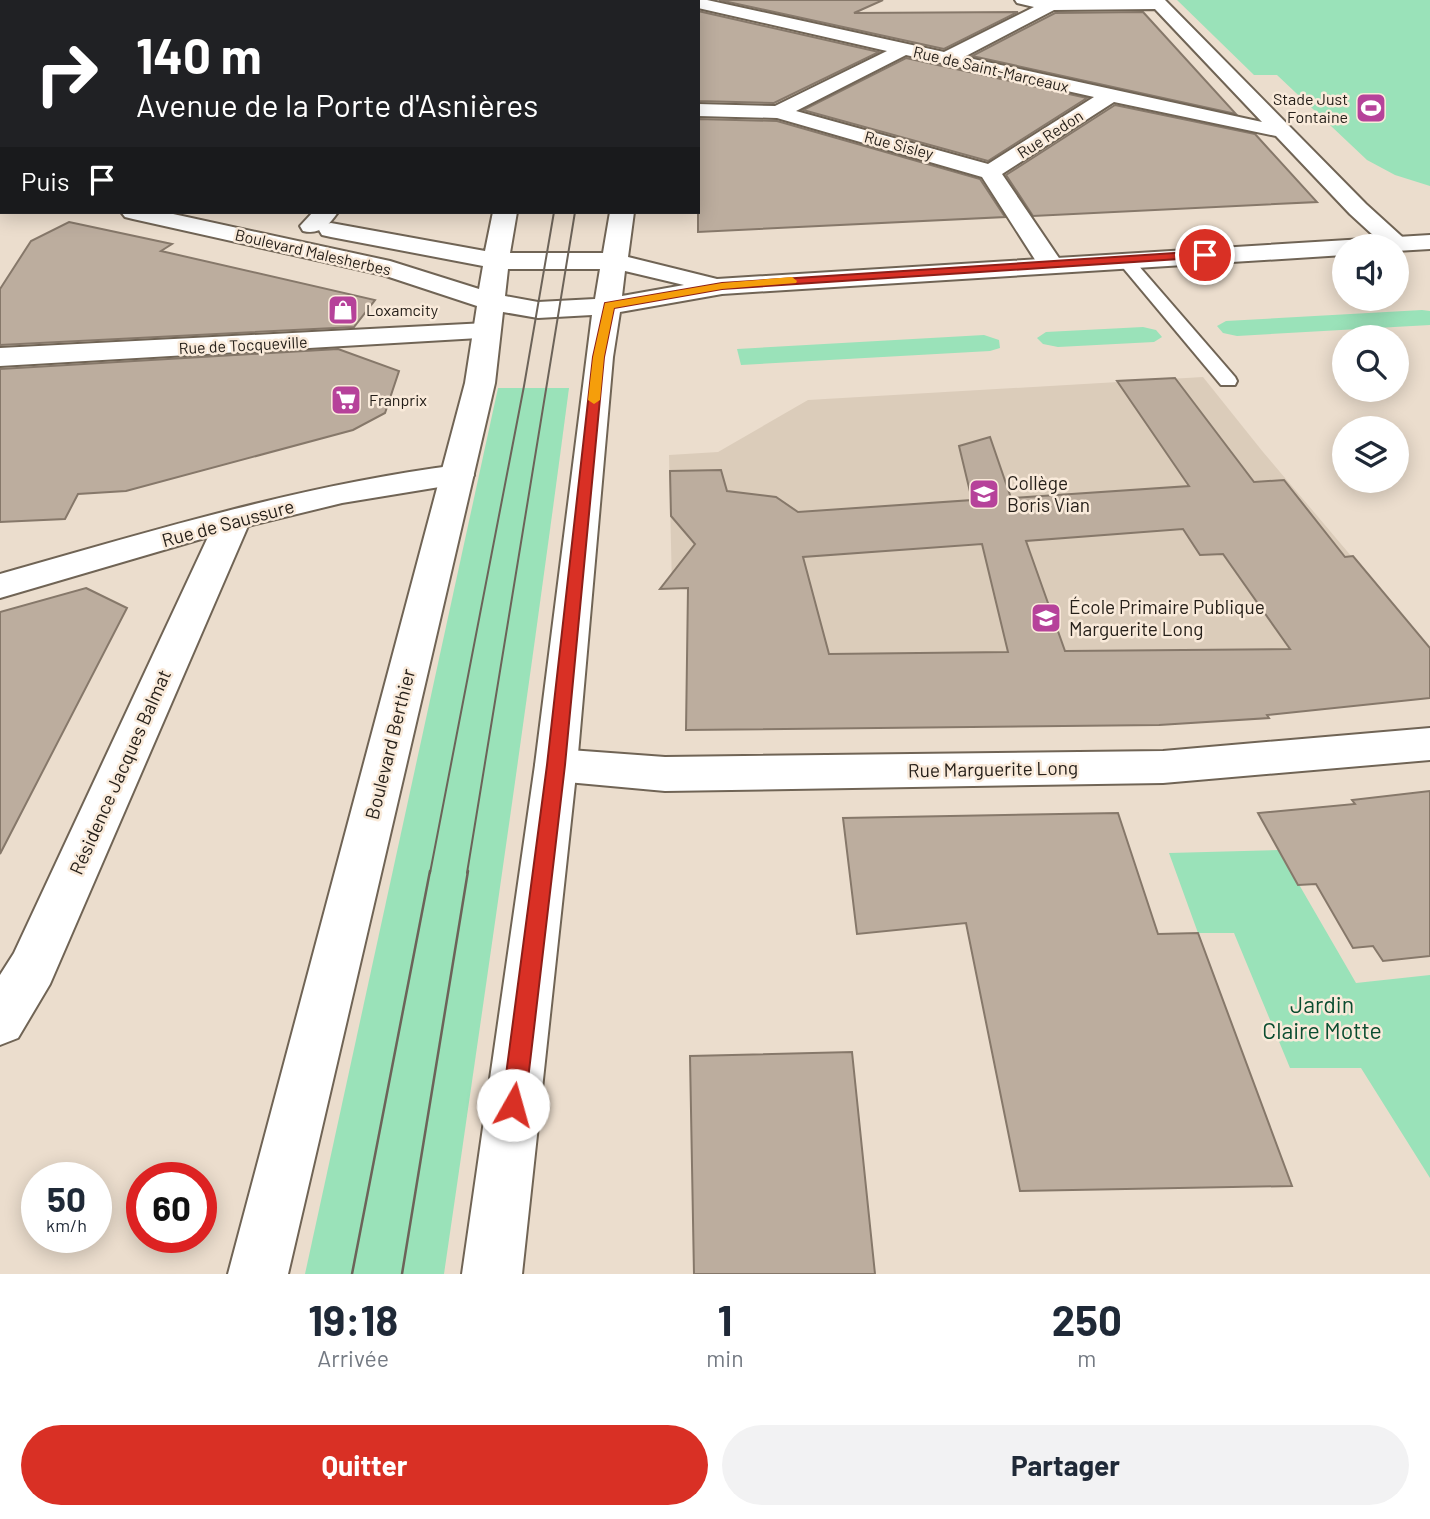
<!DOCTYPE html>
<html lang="fr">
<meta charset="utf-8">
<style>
body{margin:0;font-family:Barlow,sans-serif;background:#f2f2f3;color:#1f2937;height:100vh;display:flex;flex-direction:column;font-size:26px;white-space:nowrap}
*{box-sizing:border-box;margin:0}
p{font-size:23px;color:#747a83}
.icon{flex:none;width:38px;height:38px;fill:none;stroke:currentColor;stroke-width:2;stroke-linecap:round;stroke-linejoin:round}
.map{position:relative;height:1274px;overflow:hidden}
.side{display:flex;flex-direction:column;background:#fff;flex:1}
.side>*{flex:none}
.guide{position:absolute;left:0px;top:0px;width:700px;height:214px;box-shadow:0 4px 18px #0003;background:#202124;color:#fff;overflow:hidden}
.fabs{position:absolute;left:1332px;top:234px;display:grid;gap:14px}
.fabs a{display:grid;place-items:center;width:77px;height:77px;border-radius:50%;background:#fff;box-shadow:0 4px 18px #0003;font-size:35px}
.speed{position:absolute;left:21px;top:1162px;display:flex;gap:14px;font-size:35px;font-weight:700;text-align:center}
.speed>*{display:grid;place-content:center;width:91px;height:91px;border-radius:50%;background:#fff;box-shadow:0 4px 18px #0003;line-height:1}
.speed small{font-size:18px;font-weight:400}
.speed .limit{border:10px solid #d22;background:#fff;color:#111}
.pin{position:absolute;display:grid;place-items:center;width:60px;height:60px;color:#fff;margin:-30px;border:4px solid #fff;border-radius:50%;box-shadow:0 2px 7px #0007}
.me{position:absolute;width:77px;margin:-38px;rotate:7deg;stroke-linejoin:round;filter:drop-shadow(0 0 5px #0008)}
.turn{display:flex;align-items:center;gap:24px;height:147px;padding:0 21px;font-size:32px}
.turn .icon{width:91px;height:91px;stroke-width:2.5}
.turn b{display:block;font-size:49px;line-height:60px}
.then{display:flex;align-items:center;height:66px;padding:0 21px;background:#0003;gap:14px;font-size:26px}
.eta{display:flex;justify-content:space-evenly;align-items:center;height:119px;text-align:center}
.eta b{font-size:42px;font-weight:700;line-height:49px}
.primary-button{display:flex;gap:14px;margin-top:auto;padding:14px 21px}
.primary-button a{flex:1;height:80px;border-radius:42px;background:#d93025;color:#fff;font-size:28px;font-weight:700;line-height:80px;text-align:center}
.primary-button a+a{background:#f2f2f3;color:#1f2937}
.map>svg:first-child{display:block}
.education{fill:#dbccba}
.green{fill:#9ae2b9}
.building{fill:#bcad9e;stroke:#86786a;stroke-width:2;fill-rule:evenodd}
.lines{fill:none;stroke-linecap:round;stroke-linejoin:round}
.lane-casing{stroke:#706455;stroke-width:4}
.street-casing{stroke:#706455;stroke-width:4}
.primary-casing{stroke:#706455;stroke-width:4}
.lane{fill:#fff;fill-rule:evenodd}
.street{fill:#fff;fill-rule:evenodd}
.primary{fill:#fff;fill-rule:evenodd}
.tram-far1{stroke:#6c6359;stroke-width:2}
.tram{stroke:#6c6359;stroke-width:2.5}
.route{fill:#d93025;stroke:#8d1f18;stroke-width:2}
.slow{fill:#f59e0b}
.labels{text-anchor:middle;stroke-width:5;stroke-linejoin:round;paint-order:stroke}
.far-street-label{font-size:16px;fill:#26201a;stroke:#f9eada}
.far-poi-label{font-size:16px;fill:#26201a;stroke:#f9eada;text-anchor:start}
.poi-label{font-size:19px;fill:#26201a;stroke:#f9eada;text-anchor:start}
.street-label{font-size:19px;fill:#26201a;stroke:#f9eada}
.near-park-label{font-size:23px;fill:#0b4d30;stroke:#f9eada}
</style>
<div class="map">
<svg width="1430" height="1274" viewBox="0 0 1430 1274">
<rect width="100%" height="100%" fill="#ebddcd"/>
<path class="education" d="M 1203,377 L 1263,452 L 1430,649 L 1430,698 L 1159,725 L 686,730 L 688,589 L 672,588 L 669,455 L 718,452 L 808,400 Z"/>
<g class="green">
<path d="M 1177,0 L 1430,0 L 1430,186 L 1395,175 L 1367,160 L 1277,75 L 1254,75 Z"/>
<path d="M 1422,310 L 1430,311 L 1430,325 L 1237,336 L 1223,333 L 1217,326 L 1226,321 Z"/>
<path d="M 1143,327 L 1156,330 L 1162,337 L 1154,342 L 1058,347 L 1043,344 L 1037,338 L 1046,332 Z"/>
<path d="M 984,335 L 999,340 L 1000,348 L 990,351 L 741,365 L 737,349 Z"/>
<path d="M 498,388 L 569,388 C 530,684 487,979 444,1274 L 305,1274 Z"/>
<path d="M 1279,850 L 1356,983 L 1430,975 L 1430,1178 L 1361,1068 L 1290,1068 L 1234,933 L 1198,933 L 1169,853 Z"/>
</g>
<g class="building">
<path d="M 719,0 L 883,0 L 854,13 L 1018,12 L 944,49 Z"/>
<path d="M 698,11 L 879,52 L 774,103 L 698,101 Z"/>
<path d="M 1143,12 L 1236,114 L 972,56 L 1055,13 Z"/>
<path d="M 906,58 L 1087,98 L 988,161 L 803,110 Z"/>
<path d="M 1115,105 L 1255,134 L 1317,202 L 1033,216 L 1006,175 Z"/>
<path d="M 698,119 L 777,121 L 980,179 L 1005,217 L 698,232 Z"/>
<path d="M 69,222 L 172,244 L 161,251 L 375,300 L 354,327 L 0,345 L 0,289 L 31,241 Z"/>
<path d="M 338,349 L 399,371 L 385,413 L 353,430 L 126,491 L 78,494 L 65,519 L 0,522 L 0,369 Z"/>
<path d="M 1175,378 L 1254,482 L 1284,480 L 1345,557 L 1353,556 L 1430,648 L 1430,698 L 1267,715 L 1269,718 L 1159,725 L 686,730 L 688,588 L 660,589 L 695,544 L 671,516 L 670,471 L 721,470 L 727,491 L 776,497 L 798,512 L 972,500 L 959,446 L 990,437 L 1011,498 L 1189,486 L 1117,381 ZM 1183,529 L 1200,555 L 1223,554 L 1290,649 L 1065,651 L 1026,541 ZM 982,544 L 1008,652 L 829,654 L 803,557 Z"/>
<path d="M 86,588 L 127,608 L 0,854 L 0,612 Z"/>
<path d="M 1430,791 L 1430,956 L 1383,961 L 1373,946 L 1353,948 L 1316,884 L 1298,885 L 1258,813 L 1355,804 L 1352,800 Z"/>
<path d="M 1118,813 L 1158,934 L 1198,933 L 1292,1186 L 1020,1191 L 966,923 L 857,934 L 843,818 Z"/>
<path d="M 852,1052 L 875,1274 L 694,1274 L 690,1056 Z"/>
</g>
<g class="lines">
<g class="lane-casing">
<path id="lane" d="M 1125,255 L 1131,257 L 1235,377 L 1237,381 L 1235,385 L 1221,385 L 1119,263 L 1117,260 L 1119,257 Z"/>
</g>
<g class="street-casing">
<g id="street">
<path d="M 208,0 L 225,0 L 207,2 Z"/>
<path d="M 313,0 L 330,0 L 331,2 L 314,2 Z"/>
<path d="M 692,0 L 707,0 L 944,52 L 1034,7 L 1017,3 L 1015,0 L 1165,0 L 1366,204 L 1410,244 L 1407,249 L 1398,251 L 1396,247 L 1386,247 L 1350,214 L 1276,136 L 1114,102 L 1002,174 L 1063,264 L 1059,269 L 1050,272 L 1041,269 L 982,177 L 777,118 L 698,116 L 698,104 L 775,106 L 887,51 L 698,8 L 698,2 L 691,2 ZM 1155,9 L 1262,122 L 964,57 L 1054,10 ZM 906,55 L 1094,97 L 988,164 L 796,111 Z"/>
<path d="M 313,212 L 338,212 C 329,225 320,235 303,231 L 300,226 Z"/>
<path d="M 486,323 L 496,325 L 500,331 L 496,337 L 0,366 L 0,348 Z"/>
<path d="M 458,465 L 470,468 L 474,475 L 470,482 L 342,503 L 248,526 L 50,984 L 18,1038 L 0,1045 L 0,975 L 14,953 L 208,537 L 0,598 L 0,574 C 152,531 301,485 458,465 Z"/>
<path d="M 1430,728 L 1430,760 L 1163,783 L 665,791 L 556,781 L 541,777 L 535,765 L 541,753 L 556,749 L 665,757 L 1163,751 Z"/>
</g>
</g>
<g class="primary-casing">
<g id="primary">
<rect x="561" y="0" width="16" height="2"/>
<rect x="628" y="0" width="16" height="2"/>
<rect x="0" y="176" width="2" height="14"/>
<path d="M 121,212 L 164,212 L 390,261 L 479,289 L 483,266 L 331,237 L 322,235 L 319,230 L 322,225 L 331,223 L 485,251 L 493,212 L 517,212 L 510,253 L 603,253 L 610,212 L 634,212 L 628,257 L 717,279 L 1430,235 L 1430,249 L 1396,251 L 1396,247 L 1344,247 L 1344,255 L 722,294 L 620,312 L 613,357 L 577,765 L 522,1274 L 462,1274 L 535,765 L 592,315 L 538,318 L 503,312 L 495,383 L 288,1274 L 228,1274 L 465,383 L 477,306 L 383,275 L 133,219 L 125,217 ZM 508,269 L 600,269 L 595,299 L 538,302 L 505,296 ZM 625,271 L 684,285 L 622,296 Z"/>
</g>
</g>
<use href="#lane" class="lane"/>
<use href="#street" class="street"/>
<use href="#primary" class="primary"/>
<g class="tram-far1">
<path d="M 430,873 L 524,386 L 554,212"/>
<path d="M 467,873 L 575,212"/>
</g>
<g class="tram">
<path d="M 352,1274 L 430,871"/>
<path d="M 402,1274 L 468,871"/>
</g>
</g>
<path class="route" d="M 1205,251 L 1209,252 L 1209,257 L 722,289 L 614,308 L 604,357 L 565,765 L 525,1105 L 521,1113 L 513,1116 L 505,1113 L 502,1105 L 547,765 L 593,357 L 605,303 L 722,283 Z"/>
<path class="slow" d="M 792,277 L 797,281 L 796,283 L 722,289 L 614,308 L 604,357 L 600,400 L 594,404 L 588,400 L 593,357 L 605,303 L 722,283 Z"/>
<defs>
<g id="stadium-square" transform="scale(1.575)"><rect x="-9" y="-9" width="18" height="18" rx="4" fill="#b6429a" stroke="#f9eada"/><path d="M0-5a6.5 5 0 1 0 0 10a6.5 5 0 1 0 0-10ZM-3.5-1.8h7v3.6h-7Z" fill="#fff"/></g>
<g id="shop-square" transform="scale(1.575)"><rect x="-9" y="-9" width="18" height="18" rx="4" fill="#b6429a" stroke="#f9eada"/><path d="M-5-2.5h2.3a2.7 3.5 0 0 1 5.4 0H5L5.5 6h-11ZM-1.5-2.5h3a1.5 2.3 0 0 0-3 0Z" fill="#fff"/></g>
<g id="supermarket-square" transform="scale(1.575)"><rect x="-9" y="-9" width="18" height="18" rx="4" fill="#b6429a" stroke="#f9eada"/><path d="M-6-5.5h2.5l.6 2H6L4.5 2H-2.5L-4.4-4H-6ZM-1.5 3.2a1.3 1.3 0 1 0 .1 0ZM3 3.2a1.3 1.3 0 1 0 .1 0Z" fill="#fff"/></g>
<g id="school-square" transform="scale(1.575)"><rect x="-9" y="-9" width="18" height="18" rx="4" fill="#b6429a" stroke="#f9eada"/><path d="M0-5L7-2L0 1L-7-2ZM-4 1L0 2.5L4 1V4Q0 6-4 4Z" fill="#fff"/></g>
</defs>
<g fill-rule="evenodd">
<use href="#stadium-square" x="1371" y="108"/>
<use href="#shop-square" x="343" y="310"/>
<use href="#supermarket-square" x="346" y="400"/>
<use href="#school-square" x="984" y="494"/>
<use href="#school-square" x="1046" y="618"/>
</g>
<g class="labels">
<g class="far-street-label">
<text transform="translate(991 69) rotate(13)" y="6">Rue de Saint-Marceaux</text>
<text transform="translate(1050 134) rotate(-33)" y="6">Rue Redon</text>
<text transform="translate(899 145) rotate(15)" y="6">Rue Sisley</text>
<text transform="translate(313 252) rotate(13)" y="6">Boulevard Malesherbes</text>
<text transform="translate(243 345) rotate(-3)" y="6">Rue de Tocqueville</text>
</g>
<g class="far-poi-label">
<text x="1348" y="105" text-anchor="end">Stade Just<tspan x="1348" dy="18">Fontaine</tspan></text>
<text x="366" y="316">Loxamcity</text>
<text x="369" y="406">Franprix</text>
</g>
<g class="poi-label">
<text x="1007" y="490">Collège<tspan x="1007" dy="22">Boris Vian</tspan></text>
<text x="1069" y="614">École Primaire Publique<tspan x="1069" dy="22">Marguerite Long</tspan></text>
</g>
<g class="street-label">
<text transform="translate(228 523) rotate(-15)" y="7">Rue de Saussure</text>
<text transform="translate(390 744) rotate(-76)" y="7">Boulevard Berthier</text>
<text transform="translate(993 769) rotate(-1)" y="7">Rue Marguerite Long</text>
<text transform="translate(120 772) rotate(-66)" y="7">Résidence Jacques Balmat</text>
</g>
<g class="near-park-label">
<text x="1322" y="1013">Jardin<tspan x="1322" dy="26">Claire Motte</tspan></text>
</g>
</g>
</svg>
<div class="fabs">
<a><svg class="icon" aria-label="sound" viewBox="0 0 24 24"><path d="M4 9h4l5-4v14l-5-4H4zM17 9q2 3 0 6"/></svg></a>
<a><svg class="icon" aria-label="search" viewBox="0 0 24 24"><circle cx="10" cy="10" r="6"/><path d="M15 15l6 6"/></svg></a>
<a><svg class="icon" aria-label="layers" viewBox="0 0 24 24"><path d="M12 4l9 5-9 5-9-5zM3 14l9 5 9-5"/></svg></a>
</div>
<div class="speed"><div>50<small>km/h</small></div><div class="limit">60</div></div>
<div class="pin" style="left:1205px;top:255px;background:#d93025"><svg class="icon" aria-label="arrive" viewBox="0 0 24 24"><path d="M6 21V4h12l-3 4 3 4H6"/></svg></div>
<svg class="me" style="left:513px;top:1105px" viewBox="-20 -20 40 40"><circle r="19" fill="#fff"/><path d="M0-13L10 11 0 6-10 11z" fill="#d93025"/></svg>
<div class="guide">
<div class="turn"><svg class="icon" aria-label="right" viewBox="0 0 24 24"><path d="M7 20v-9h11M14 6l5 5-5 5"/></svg><div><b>140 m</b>Avenue de la Porte d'Asnières</div></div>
<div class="then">Puis<svg class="icon" aria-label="arrive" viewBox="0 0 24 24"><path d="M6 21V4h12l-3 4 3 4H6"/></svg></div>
</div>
</div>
<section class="side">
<div class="eta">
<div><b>19:18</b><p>Arrivée</p></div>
<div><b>1</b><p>min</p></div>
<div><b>250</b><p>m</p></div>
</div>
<div class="primary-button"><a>Quitter</a><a>Partager</a></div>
</section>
